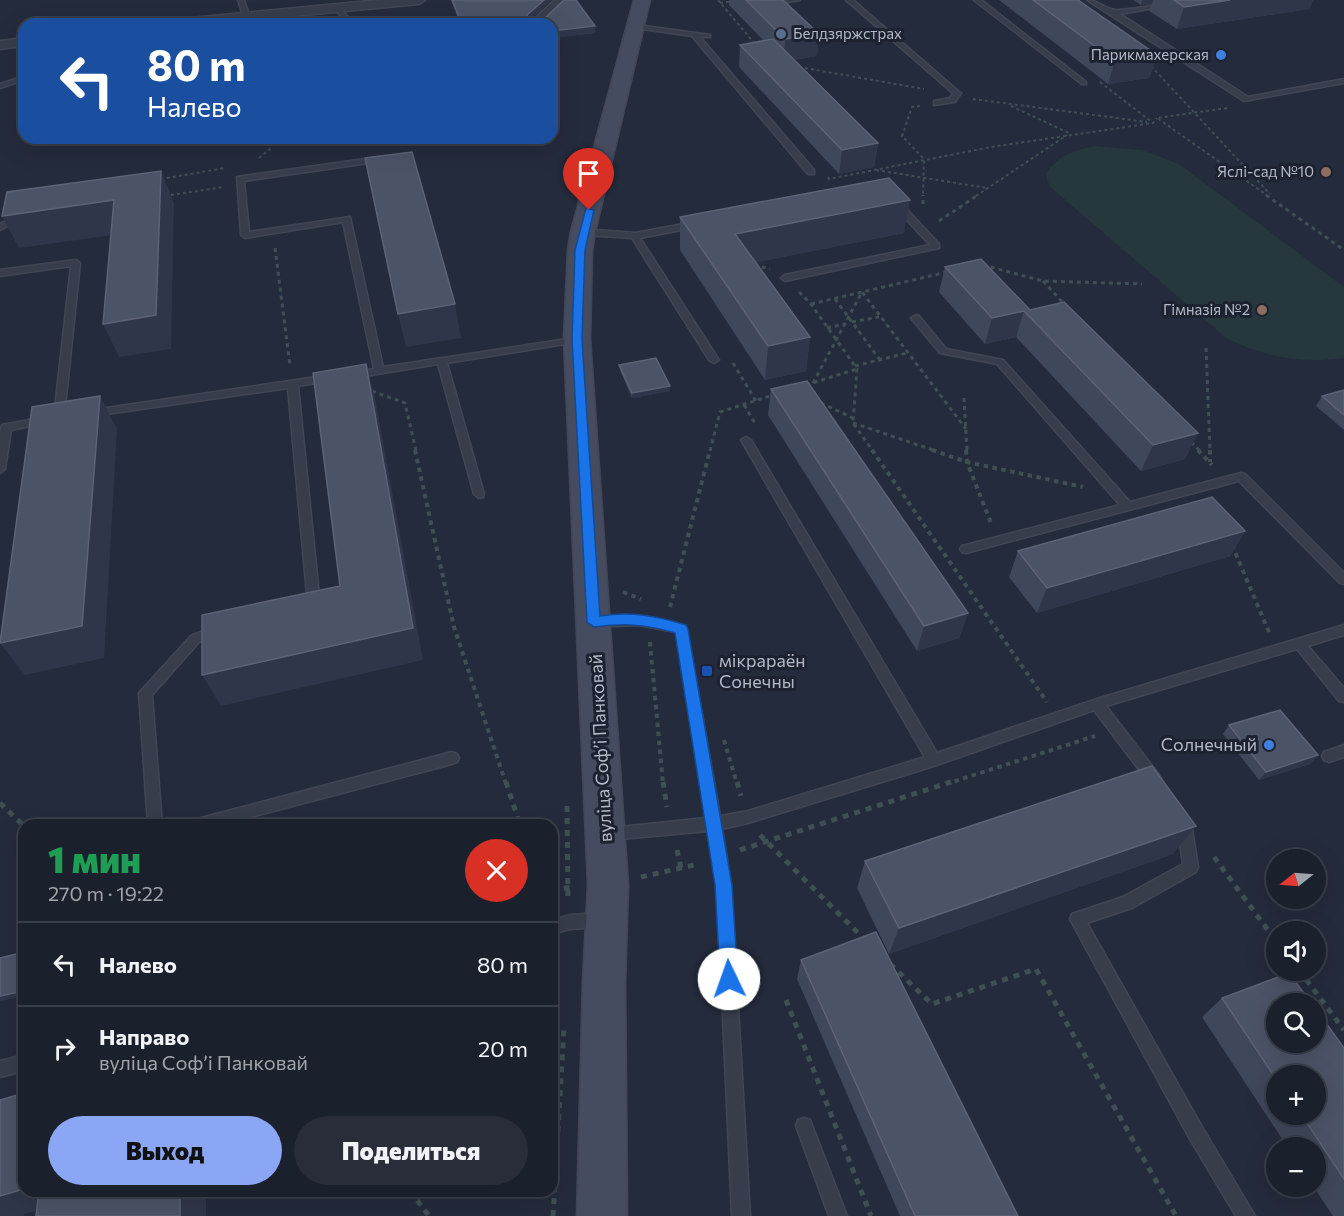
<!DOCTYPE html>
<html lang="ru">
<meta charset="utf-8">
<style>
body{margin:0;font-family:Commissioner,sans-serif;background:#282d39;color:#f1f3f6;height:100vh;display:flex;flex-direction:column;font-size:22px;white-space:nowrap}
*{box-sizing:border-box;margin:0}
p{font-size:20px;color:#a0a3aa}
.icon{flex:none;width:33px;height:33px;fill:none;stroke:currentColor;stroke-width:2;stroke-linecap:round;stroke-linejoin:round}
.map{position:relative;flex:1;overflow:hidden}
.sheet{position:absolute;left:18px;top:819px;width:540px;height:378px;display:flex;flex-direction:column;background:#1b202d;border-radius:18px;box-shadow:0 6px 24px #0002,0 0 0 2px #393e49}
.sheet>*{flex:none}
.top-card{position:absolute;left:18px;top:18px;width:540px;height:126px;border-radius:18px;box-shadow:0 6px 24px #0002,0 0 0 2px #393e49;background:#1a4fa0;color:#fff;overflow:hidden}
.needle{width:39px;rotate:253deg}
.fabs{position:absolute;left:1266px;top:849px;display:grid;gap:12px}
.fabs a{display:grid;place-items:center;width:60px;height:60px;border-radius:50%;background:#1b202d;box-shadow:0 6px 24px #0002,0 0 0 2px #393e49;font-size:30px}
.pin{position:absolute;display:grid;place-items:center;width:51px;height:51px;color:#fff;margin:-62px -26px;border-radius:50% 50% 50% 0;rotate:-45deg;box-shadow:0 0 6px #0007}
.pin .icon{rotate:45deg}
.me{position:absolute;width:66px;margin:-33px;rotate:357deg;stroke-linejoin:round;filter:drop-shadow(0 0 4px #0008)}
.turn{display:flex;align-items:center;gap:21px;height:126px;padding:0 30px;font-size:27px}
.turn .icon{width:78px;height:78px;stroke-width:2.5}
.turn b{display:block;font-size:42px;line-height:51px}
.round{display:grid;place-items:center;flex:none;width:63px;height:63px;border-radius:32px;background:#282d39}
.headline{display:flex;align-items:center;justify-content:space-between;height:102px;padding:0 30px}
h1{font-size:36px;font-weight:800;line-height:45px;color:#1e9e55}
.action{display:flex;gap:12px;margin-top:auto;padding:12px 30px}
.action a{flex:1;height:69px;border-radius:36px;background:#8ba6f5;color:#111;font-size:24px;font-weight:800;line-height:69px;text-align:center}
.action a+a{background:#282d39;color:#f1f3f6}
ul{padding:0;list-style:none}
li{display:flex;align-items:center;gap:18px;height:84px;padding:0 30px;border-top:2px solid #393e49}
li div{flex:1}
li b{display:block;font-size:22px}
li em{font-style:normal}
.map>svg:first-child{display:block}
.green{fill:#26373d}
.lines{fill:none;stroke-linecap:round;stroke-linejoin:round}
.service-casing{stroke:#414655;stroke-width:3}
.minor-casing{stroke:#414655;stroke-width:3}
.secondary-casing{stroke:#414655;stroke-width:3}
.path-far3{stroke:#3f5055;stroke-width:2;stroke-dasharray:3 3;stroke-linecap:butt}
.path-far2{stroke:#3f5055;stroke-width:3;stroke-dasharray:4 4;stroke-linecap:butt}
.path-far1{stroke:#3f5055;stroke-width:4;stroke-dasharray:4.5 4.5;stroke-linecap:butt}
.path{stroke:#3f5055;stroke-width:5;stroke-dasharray:6 6;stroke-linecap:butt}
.service{fill:#383d4c;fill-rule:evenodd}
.minor{fill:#383d4c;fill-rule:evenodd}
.secondary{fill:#464c5f;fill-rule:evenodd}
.wall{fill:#3f475a;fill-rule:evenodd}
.shaded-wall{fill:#2f3649}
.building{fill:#4b5366;stroke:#5c6375;stroke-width:1.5}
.route{fill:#1a73e8;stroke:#114b97;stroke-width:1.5}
.service-dot{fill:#5c6f8a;stroke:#1d2231;stroke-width:2}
.shop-dot{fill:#3f7fe0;stroke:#1d2231;stroke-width:2}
.education-dot{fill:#8d6e63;stroke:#1d2231;stroke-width:2}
.transit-dot{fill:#1a4fb4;stroke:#1d2231;stroke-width:2}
.labels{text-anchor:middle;stroke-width:6;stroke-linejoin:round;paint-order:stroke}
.far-poi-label{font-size:15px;fill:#b3b8c7;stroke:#1d2231;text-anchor:end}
.poi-label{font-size:18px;fill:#b3b8c7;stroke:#1d2231;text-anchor:start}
.street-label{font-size:18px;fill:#b3b8c7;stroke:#1d2231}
</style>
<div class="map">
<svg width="1344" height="1216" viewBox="0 0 1344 1216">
<rect width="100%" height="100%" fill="#242b3c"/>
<path class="green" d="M 1095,146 L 1142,150 L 1179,164 L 1344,287 L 1344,358 C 1302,364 1264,357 1226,338 L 1049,186 L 1046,173 C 1060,155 1073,150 1095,146 Z"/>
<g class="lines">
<g class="service-casing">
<g id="service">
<path d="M 238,0 L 244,0 L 252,24 L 246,24 Z"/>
<path d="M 785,0 L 800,0 L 782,3 L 782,1 Z"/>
<path d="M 846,0 L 853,0 L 959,92 L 961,93 L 955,102 L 934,105 L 934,101 L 950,98 L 953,93 Z"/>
<path d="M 974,0 L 981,0 L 1086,82 L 1086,84 L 1082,84 Z"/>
<path d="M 1087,0 C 1099,0 1107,11 1118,10 C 1145,9 1172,0 1199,0 L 1120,14 L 1248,97 L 1344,79 L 1344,83 L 1244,101 Z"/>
<path d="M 336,8 L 340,8 L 354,24 L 348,24 L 336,10 Z"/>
<path d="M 637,25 L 710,35 L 710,37 L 700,37 L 814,170 L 814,174 L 808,174 L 692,36 L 635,28 L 635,26 Z"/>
<path d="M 24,76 L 24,80 L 0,88 L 0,84 Z"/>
<path d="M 380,157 L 384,159 L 383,161 L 244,181 L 249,232 L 350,217 L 383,367 L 580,337 L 582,339 L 577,342 L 447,363 L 484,494 L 483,497 L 479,498 L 474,494 L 438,364 L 353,378 L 348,375 L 353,372 L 374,369 L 343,222 L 245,238 L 241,235 L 237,177 Z"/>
<path d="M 894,202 L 900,202 L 939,244 L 939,248 L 785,281 L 781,278 L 785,275 L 930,245 L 894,206 Z"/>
<path d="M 17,215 L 24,217 L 0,230 L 0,224 Z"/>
<path d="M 694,222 L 698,225 L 697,227 L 640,238 L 719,360 L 714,363 L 709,360 L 632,238 L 583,235 L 579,232 L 583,229 L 635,233 Z"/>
<path d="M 76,260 L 80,263 L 64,417 L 59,420 L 54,417 L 71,266 L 0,276 L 0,270 Z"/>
<path d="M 916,315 L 919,316 L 946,349 L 1003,360 L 1130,502 L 1241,473 L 1245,474 L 1344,573 L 1344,584 L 1340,583 L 1239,481 L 966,553 L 962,552 L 960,549 L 962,546 L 966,545 L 1120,505 L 997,364 L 940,353 L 911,318 Z"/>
<path d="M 330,375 L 333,376 L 333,380 L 298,386 L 319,596 L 317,599 L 303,605 L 297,600 L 299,597 L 307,594 L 288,388 L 93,416 L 88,413 L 93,410 Z"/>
<path d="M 46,417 L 50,418 L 50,422 L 11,430 L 5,469 L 0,473 L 0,433 L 2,425 Z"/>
<path d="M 746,437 L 751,440 L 937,753 L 1097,699 L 1344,625 L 1344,635 L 1308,646 L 1344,688 L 1344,702 L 1339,701 L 1297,649 L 1106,706 L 1159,775 L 1161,779 L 1159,783 L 1154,785 L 1149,783 L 1094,710 L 934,766 L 748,823 L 722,829 L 731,885 L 750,1216 L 732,1216 L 717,885 L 708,831 L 610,840 L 605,839 L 603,834 L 605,829 L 610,828 L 706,818 L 676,632 L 638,625 L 594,627 L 590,625 L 588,622 L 590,619 L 594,617 C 626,613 655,616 686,626 L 720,816 L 748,811 L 925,757 L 741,440 Z"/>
<path d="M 216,626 L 220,628 L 222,631 L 220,634 L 199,642 L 152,695 L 162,825 L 148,825 L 139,693 L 191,636 Z"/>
<path d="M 1344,745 L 1344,757 L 1329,762 L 1324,760 L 1322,756 L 1324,752 Z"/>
<path d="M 452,752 L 457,754 L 459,758 L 457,762 L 452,764 L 221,825 L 190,825 L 192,821 L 197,819 Z"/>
<path d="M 1184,817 L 1189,819 L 1191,823 L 1198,867 L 1196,872 L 1132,908 L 1087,923 L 1202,1127 L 1255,1216 L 1236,1216 L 1190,1139 L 1070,919 L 1072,914 L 1123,897 L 1183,864 L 1177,823 L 1179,819 Z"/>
<path d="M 602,913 L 607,915 L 609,920 L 607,925 L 602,927 L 570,929 L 552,934 L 552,920 L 570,915 Z"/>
<path d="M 24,1055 L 24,1071 L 0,1077 L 0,1061 Z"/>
<path d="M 804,1118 L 810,1120 L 847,1216 L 829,1216 L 796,1126 L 798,1120 Z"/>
</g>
</g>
<g class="minor-casing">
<g id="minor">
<path d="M 380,0 L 425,0 L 419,4 L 211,24 L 165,24 L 171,20 Z"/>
<path d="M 555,0 L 568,0 L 543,24 L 529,24 Z"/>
<path d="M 24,38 L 24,46 L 0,49 L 0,41 Z"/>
</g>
</g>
<g class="secondary-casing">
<path id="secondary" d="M 634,0 L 650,0 L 595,232 L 592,250 L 590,339 L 628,885 L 625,982 L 627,1216 L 577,1216 L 583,982 L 588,885 L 564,339 L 568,250 L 571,232 Z"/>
</g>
<g class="path-far3">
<path d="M 718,0 L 755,44"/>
<path d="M 720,3 L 741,0"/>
<path d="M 1151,66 L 1270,194"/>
<path d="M 799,67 L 924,89"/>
<path d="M 1100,82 L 1153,123"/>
<path d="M 973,99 L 1147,122"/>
<path d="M 920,106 L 912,107 L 902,136 L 924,159 L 923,196"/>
<path d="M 1011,106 L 1069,133"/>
<path d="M 1227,108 L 1157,118 L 1268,196"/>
<path d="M 259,158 L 271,148 L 275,138"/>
<path d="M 876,170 L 987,188"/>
<path d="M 828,177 L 829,179 L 991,147 L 1153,123 L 1157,118"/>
<path d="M 161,179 L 225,168"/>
<path d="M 171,195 L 224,187"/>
<path d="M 976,196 L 1067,135"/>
</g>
<g class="path-far2">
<path d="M 1266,195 L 1344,250"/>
<path d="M 923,204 L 923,195"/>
<path d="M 939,221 L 978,195"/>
<path d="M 275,248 L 290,366"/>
<path d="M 754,265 L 770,269"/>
<path d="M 983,265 L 1043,281 L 1142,284"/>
<path d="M 1043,281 L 1066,306"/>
<path d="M 799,292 L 811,304 L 857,369 L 853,423 L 873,451"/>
<path d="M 835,299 L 880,360"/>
<path d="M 811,304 L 947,272"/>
<path d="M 852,322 L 879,317"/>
<path d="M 827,328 L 844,324"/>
<path d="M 1206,348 L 1210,451"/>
<path d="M 733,363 L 756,401"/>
<path d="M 855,366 L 907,353"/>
<path d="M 813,383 L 862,292 L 966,429"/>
<path d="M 806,385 L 857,369"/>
<path d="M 372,391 L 405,403 L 416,451"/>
<path d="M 964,398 L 967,451"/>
<path d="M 821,403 L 853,418"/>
<path d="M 744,405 L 756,425"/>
<path d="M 853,423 L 936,451"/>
<path d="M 1191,442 L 1200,451"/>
<path d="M 710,451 L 720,412 L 773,395"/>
</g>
<g class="path-far1">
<path d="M 415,450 L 454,627 L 506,784"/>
<path d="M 872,450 L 1047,702"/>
<path d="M 932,450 L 967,462 L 1083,487"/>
<path d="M 966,450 L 967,462 L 991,523"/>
<path d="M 1198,450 L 1212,465"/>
<path d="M 1210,450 L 1210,462"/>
<path d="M 1232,545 L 1269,632"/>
<path d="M 623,592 L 641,599"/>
<path d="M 670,607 L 710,450"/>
<path d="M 650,642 L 663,784"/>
<path d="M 724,740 L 737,784"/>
<path d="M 946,784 L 1095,736"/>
</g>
<g class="path">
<path d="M 506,782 L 520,825"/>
<path d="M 663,782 L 667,807"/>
<path d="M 737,782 L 741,796"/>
<path d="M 0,803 L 24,826"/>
<path d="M 567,806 L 568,901"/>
<path d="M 760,835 L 865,940"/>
<path d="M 677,850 L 681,868"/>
<path d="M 740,850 L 951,782"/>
<path d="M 1214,857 L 1276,941"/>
<path d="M 641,877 L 698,864"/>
<path d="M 552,891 L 575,886"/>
<path d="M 890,964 L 932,1004 L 1036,969 L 1176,1216"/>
<path d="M 1299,970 L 1344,1030"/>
<path d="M 786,1000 L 871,1216"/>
<path d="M 410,1191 L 429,1216"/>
<path d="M 553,1216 L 564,1028"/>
</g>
<use href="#service" class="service"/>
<use href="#minor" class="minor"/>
<use href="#secondary" class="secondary"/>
</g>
<g class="wall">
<path d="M 451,0 L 552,0 L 531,19 L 595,26 L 595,33 L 552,38 L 552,24 L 460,24 Z"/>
<path d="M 729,0 L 783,0 L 819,34 L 817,56 L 793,60 L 878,143 L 874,167 L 839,174 L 739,67 L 740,45 L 764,41 L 729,5 Z"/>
<path d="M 999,0 L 1078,0 L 1157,55 L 1149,78 L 1108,84 Z"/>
<path d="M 1133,0 L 1313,0 L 1309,9 L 1177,29 L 1149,11 L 1152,4 L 1141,5 Z"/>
<path d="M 680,217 L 904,233 L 756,262 L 810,337 L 806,371 L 765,380 L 680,250 Z"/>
<path d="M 945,267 L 1030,310 L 1198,433 L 1185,459 L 1141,471 L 1016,337 L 985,344 L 939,292 Z"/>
<path d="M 619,365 L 670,391 L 632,398 L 620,370 Z"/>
<path d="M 771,389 L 968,613 L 959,638 L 917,651 L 768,415 Z"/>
<path d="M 1344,390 L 1344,430 L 1316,406 L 1322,396 Z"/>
<path d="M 1245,531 L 1230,556 L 1037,613 L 1009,577 L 1018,551 Z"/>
<path d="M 1229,725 L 1318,755 L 1310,764 L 1259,780 L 1223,734 Z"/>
<path d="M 1173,854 L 889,954 L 857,888 L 865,861 Z"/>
<path d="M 801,960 L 1018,1216 L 900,1216 L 797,979 Z"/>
<path d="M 1222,998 L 1344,1048 L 1344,1216 L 1333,1216 L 1313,1186 L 1316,1186 L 1316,1148 L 1288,1148 L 1202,1017 ZM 1276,1076 L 1316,1114 L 1276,1114 Z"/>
</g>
<g class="shaded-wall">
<path d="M 544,0 L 552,0 L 527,22 L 527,15 Z"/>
<path d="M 1142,0 L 1153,0 L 1152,4 L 1141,5 Z"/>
<path d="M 1230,0 L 1313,0 L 1309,9 L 1177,29 L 1184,7 Z"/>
<path d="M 595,26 L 595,33 L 552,38 L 552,31 Z"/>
<path d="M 819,34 L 817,56 L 784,61 L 785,39 Z"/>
<path d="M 1157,55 L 1149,78 L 1108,84 L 1115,61 Z"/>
<path d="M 878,143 L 874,167 L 839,174 L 842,150 Z"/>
<path d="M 161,171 L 174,203 L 171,349 L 119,357 L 103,324 Z"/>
<path d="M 114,200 L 128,233 L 19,248 L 2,216 Z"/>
<path d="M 910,200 L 904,233 L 734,267 L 735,234 Z"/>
<path d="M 455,304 L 461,338 L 406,347 L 398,314 Z"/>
<path d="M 1024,311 L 1016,337 L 985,344 L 992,318 Z"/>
<path d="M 810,337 L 806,371 L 765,380 L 768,346 Z"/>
<path d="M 366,364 L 375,398 L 423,660 L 221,706 L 202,675 L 413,628 Z"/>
<path d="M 670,386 L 670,391 L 632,398 L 632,393 Z"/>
<path d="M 100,396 L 117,429 L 104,658 L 25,675 L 0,643 Z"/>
<path d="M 1198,433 L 1185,459 L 1141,471 L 1153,445 Z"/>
<path d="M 1245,531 L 1230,556 L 1037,613 L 1047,588 Z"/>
<path d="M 968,613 L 959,638 L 917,651 L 924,626 Z"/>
<path d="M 1318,755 L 1310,764 L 1259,780 L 1266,772 Z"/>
<path d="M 1196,826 L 1173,854 L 889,954 L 899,928 Z"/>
<path d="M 24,991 L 24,996 L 0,1001 L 0,996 Z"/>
<path d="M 24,1189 L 24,1191 L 53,1191 L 73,1201 L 24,1214 L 24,1216 L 0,1216 L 0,1196 Z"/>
<rect x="180" y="1191" width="26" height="25"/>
</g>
<g class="building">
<path d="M 452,0 L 544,0 L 527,15 L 527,19 L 544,19 L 564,0 L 576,0 L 595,26 L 552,31 L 552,24 L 462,24 Z"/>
<path d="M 746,0 L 783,0 L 819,34 L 785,39 Z"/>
<path d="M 1033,0 L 1078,0 L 1157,55 L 1115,61 Z"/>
<path d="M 1174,0 L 1230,0 L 1184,7 Z"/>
<path d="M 773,39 L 878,143 L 842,150 L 740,45 Z"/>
<path d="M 412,152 L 455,304 L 398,314 L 365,158 Z"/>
<path d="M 161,171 L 156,315 L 103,324 L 114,200 L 2,216 L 7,192 Z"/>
<path d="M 889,178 L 910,200 L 735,234 L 810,337 L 768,346 L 680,217 Z"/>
<path d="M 981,259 L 1030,310 L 1064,302 L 1198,433 L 1153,445 L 1024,311 L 992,318 L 945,267 Z"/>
<path d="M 656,358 L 670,386 L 632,393 L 619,365 Z"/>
<path d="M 366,364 L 413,628 L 202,675 L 202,615 L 340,586 L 313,373 Z"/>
<path d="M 807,381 L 968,613 L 924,626 L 771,389 Z"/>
<path d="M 1344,390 L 1344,415 L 1322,396 Z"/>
<path d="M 100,396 L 82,626 L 0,643 L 32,407 Z"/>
<path d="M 1212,497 L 1245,531 L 1047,588 L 1018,551 Z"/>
<path d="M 1280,710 L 1318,755 L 1266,772 L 1229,725 Z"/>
<path d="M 1152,766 L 1196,826 L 899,928 L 865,861 Z"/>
<path d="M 876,932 L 1018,1216 L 915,1216 L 801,960 Z"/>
<path d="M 24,952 L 24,991 L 0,996 L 0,958 Z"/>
<path d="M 1289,973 L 1312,1004 L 1276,1004 L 1276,1042 L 1316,1042 L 1316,1009 L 1344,1048 L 1344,1179 L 1301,1114 L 1316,1114 L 1316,1076 L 1276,1076 L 1276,1079 L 1222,998 Z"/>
<path d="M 24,1093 L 24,1189 L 0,1196 L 0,1100 Z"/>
<path d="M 39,1191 L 180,1191 L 180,1216 L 36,1216 Z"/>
</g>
<path class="route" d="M 586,208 L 594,210 L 585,250 L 582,339 L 600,616 C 631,611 657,616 686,625 L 688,629 L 732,885 L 738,979 L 735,985 L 729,988 L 723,985 L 720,979 L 715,885 L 675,633 C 646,624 623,623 594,627 L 587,622 L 572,339 L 575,250 Z"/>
<circle class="service-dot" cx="781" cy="34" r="6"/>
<g class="shop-dot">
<circle cx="1221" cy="55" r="6"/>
<circle cx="1269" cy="745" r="6"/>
</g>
<g class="education-dot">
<circle cx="1326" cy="172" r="6"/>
<circle cx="1262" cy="310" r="6"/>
</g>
<rect class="transit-dot" x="701" y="665" width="12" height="12" rx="3"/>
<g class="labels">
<g class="far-poi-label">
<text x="793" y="39" text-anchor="start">Белдзяржстрах</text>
<text x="1209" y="60">Парикмахерская</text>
<text x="1314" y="177">Яслі-сад №10</text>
<text x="1250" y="315">Гімназія №2</text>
</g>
<g class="poi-label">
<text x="719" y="667">мікрараён<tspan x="719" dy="21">Сонечны</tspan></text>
<text x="1257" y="751" text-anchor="end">Солнечный</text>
</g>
<g class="street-label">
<text transform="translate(601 748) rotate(-93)" y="6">вуліца Софʼі Панковай</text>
</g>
</g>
</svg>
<div class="fabs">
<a><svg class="needle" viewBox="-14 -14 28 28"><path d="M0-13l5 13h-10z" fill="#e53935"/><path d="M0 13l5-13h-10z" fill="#a0a3aa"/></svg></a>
<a><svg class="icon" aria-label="sound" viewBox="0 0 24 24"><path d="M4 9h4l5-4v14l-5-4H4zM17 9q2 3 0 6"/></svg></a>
<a><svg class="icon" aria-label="search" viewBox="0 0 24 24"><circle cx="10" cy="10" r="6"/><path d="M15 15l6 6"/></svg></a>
<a>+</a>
<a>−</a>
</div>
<div class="pin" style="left:589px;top:210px;background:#d93025"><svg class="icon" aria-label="arrive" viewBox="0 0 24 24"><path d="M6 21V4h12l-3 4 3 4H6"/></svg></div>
<svg class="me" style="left:729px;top:979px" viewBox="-20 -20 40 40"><circle r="19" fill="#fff"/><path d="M0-13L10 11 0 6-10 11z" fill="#1a73e8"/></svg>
<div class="top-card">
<div class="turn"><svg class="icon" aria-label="left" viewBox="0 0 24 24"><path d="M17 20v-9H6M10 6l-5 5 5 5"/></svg><div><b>80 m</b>Налево</div></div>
</div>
<section class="sheet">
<div class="headline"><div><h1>1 мин</h1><p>270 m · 19:22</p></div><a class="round" style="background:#d93025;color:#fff"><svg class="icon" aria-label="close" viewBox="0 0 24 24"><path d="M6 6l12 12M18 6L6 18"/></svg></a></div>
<ul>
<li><svg class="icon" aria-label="left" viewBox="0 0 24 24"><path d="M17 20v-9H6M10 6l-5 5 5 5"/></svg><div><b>Налево</b></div><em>80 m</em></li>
<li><svg class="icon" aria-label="right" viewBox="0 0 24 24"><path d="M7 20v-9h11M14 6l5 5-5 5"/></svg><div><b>Направо</b><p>вуліца Софʼі Панковай</p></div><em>20 m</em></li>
</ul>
<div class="action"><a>Выход</a><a>Поделиться</a></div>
</section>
</div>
